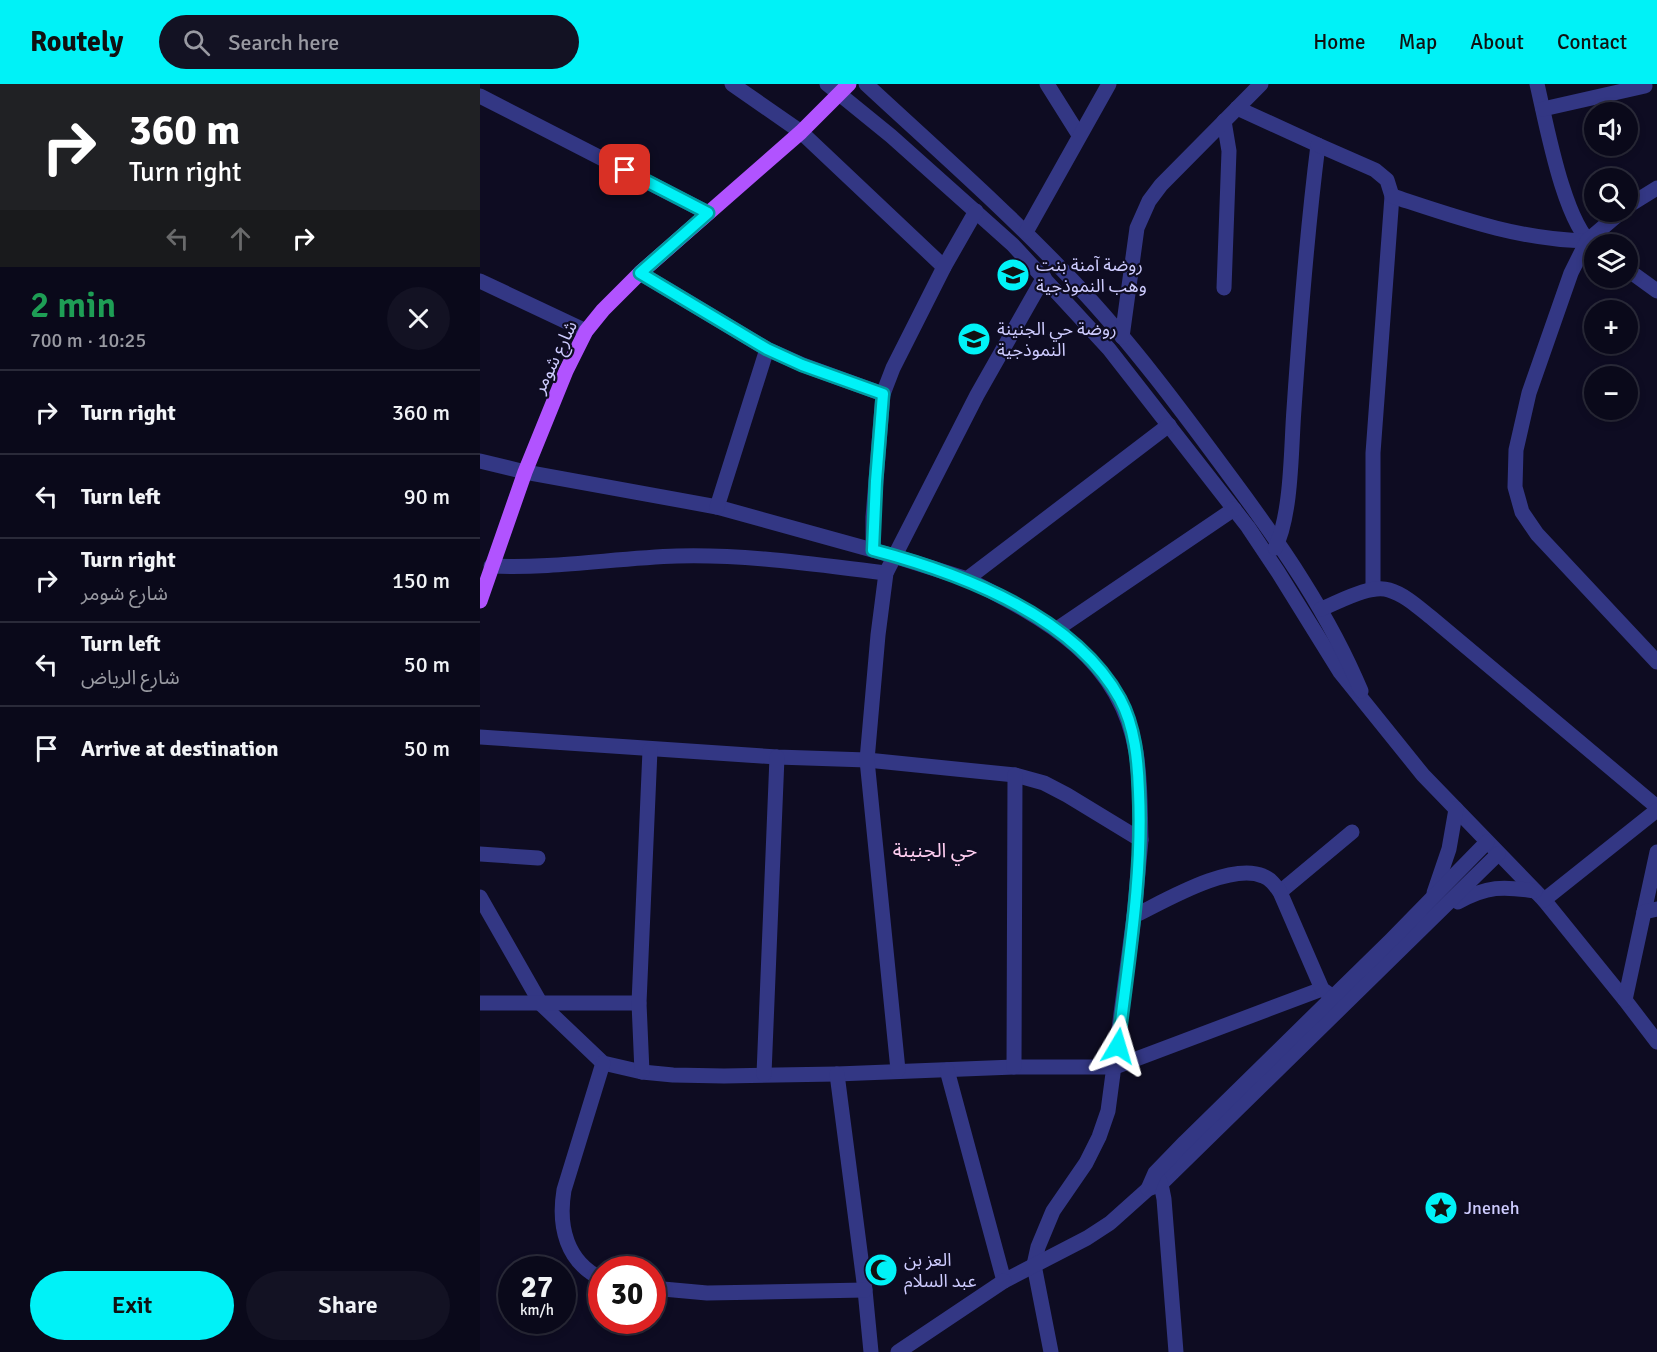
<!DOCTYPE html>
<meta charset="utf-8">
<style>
body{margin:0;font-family:Signika,"Noto Sans Arabic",sans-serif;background:#131223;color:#f1f3f6;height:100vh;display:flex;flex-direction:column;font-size:22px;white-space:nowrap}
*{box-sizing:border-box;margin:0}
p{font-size:20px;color:#999aa2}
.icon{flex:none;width:33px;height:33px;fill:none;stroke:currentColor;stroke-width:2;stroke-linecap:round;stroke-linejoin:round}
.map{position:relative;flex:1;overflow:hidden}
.side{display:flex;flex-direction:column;background:#0a091a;width:480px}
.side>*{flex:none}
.guide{background:#202124;color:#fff;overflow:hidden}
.buttons{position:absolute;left:1104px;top:18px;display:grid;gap:12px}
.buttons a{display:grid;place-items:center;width:54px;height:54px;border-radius:50%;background:#0a091a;box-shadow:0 3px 9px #0003,0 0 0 2px #2a2a39;font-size:30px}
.speed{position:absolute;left:18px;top:1172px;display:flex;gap:12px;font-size:30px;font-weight:700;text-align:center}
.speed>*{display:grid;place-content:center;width:78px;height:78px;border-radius:50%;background:#0a091a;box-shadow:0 3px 9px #0003,0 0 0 2px #2a2a39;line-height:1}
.speed small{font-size:15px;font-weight:400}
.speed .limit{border:9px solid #d22;background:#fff;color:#111}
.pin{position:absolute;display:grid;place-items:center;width:51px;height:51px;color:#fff;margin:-26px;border-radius:12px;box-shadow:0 3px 9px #0006}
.me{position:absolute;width:66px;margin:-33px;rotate:7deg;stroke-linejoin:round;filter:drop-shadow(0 0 4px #0008)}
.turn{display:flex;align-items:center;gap:21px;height:126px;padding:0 30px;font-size:27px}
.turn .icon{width:78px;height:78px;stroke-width:2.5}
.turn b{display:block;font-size:42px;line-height:51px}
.lanes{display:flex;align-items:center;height:57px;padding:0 30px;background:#0003;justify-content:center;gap:30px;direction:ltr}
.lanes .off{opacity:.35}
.round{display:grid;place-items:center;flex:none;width:63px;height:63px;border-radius:32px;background:#131223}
.overview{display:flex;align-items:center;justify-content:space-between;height:102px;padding:0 30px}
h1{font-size:36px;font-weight:600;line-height:45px;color:#1e9e55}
.action{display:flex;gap:12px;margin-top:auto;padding:12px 30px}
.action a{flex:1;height:69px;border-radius:36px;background:#00f2f7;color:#111;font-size:24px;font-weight:600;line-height:69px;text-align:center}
.action a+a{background:#131223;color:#f1f3f6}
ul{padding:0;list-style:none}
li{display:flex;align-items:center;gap:18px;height:84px;padding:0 30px;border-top:2px solid #2a2a39}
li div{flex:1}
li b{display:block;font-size:22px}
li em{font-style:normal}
header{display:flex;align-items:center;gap:36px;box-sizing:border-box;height:84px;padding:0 30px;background:#00f2f7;color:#111}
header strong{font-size:28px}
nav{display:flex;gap:33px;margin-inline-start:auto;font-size:21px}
.search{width:420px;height:54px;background:#131223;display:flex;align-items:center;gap:15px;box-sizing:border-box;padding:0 21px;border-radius:33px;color:#999aa2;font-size:22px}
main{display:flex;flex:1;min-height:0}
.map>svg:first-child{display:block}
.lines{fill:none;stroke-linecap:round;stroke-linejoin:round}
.minor{stroke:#333784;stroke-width:15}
.major{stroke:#b153ff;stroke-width:15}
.route-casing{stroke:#009da1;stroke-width:15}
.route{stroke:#00f2f7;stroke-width:10}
.labels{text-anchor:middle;stroke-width:4.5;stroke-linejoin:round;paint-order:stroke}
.poi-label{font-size:18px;fill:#ceccff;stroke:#0e0c22;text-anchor:start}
.street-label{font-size:18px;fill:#ceccff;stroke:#0e0c22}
.neighbourhood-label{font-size:20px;fill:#ffcef1;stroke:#0e0c22}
</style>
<header>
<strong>Routely</strong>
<div class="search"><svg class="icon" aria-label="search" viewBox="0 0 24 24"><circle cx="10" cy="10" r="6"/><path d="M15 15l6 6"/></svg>Search here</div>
<nav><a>Home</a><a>Map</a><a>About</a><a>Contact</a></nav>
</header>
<main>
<section class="side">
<div class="guide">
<div class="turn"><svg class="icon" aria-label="right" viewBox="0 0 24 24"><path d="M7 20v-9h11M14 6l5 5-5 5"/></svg><div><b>360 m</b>Turn right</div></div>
<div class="lanes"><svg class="icon off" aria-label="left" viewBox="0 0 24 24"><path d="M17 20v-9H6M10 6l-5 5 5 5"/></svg><svg class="icon off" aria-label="ahead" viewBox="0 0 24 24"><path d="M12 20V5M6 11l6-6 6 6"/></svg><svg class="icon" aria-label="right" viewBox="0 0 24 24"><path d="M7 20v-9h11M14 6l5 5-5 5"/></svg></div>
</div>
<div class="overview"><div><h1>2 min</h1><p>700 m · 10:25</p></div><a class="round"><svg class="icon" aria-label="close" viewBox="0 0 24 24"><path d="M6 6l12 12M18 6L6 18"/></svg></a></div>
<ul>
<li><svg class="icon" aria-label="right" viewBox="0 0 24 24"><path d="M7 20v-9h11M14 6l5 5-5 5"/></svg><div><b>Turn right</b></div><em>360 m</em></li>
<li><svg class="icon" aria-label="left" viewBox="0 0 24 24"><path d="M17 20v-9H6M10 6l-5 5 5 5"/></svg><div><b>Turn left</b></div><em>90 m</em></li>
<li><svg class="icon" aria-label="right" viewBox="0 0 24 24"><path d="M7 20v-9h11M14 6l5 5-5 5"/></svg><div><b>Turn right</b><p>شارع شومر</p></div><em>150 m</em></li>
<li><svg class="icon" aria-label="left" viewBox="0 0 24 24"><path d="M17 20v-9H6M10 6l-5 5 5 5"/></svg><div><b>Turn left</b><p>شارع الرياض</p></div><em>50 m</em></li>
<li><svg class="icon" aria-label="arrive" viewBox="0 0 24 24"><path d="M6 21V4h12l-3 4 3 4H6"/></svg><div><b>Arrive at destination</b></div><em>50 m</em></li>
</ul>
<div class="action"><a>Exit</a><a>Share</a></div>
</section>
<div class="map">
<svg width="1177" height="1268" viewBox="0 0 1177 1268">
<rect width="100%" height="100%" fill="#0e0c22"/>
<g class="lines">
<g class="minor">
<path d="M 252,0 L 321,48 L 464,183"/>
<path d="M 347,0 L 411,52 L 533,161 L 629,265 L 768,443 L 798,488 L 860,588 L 943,691 L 1064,816 L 1145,916 L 1177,958"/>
<path d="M 386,0 C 456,65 528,128 593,197 C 651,258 702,327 752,395 C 801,461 849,530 881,607"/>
<path d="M 567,0 L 599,51"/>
<path d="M 1057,0 C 1066,38 1084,140 1114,162"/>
<path d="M 0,12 L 228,129"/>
<path d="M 757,24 L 838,61 C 827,148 820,237 814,325 C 811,363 812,431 795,464"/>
<path d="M 1063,25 L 1165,2"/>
<path d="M 744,37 L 749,67 L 744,204"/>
<path d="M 838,61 L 895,86 L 907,96 L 912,112 L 893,369 L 893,505"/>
<path d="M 912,112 C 976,133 1039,156 1107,157"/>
<path d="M 1148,122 L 1177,104"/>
<path d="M 1141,128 L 1107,157 L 1091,189 L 1049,309 L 1036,366 L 1035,403 L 1042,428 L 1057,450 L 1177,578"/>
<path d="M 546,148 L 629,0"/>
<path d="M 1148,186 L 1177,207"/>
<path d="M 160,189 L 287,265 L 323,281 L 403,310 L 413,284 L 464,183 L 496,127"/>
<path d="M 0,197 L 106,247"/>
<path d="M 642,253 L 657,144 L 669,117 L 681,101 L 781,0"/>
<path d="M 0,377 L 45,388 L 237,423 L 414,472 L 487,495"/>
<path d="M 237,423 L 287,265"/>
<path d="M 393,466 L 393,433 L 403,310"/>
<path d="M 11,482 C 73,485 135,474 197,472 C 267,470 338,481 406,489"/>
<path d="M 841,525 C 859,518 890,500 909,506 C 926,511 940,525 953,535 L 1177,723"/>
<path d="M 577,545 L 754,425"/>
<path d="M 0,653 L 297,673 L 387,676 L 535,691 L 564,699 L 587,711 L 661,756 L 654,832 L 628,1027 L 619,1053 L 606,1079 L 573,1127 L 558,1163 L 554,1181 L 571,1268"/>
<path d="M 661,756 C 660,727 661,697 656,668 C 640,573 565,535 487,495 L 689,341"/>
<path d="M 0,770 L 58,774"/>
<path d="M 800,808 L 872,748"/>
<path d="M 954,809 L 969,765 L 976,725"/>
<path d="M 0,813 L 61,920 L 123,979 L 162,988 L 193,991 L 244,992 L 357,990 L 534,983 L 635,983 L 842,905"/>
<path d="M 1064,816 L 1177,726"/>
<path d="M 978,818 C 1007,802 1023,802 1055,807"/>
<path d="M 1164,828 L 1177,768"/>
<path d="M 654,832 C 685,817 750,778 783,792 C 791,795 795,801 800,808 L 842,905 L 849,910"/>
<path d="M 1145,916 L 1164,828 L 1177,825"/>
<path d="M 0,919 L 159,919"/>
<path d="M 534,983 L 535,691"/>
<path d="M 418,986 L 387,676 L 398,551 L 406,489 L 497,311 L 564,193"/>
<path d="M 467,986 L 524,1197 L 607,1154 L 630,1139 L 668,1105 L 681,1100 L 1018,770"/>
<path d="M 162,988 L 159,919 L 170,666"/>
<path d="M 284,990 L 297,673"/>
<path d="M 357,990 L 385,1206 L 391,1268"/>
<path d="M 677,1092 L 681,1100 L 684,1115 L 696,1268"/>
<path d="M 668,1105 L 675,1089 L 705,1058 L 911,856 L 1007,758"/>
<path d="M 122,1195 C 86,1178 78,1142 84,1106 L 123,979"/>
<path d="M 172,1204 L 227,1209 L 385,1206"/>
<path d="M 418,1268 L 524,1197"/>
</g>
<path class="major" d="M 0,517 L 45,388 L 86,287 L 106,247 L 123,226 L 160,189 L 321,48 L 369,0"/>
</g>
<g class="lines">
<g class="route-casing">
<path id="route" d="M 145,86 L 228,129 L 160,189 L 287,265 L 322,281 L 403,310 L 396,397 L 393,466 C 480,489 594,531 640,615 C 655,643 658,677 659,708 C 663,793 648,877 638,962"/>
</g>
<use href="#route" class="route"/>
</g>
<defs>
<g id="school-disc" transform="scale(1.725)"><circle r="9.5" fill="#00f2f7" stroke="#0e0c22"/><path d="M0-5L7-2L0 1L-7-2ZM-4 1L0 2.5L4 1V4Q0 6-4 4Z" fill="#111"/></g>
<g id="sight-disc" transform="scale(1.725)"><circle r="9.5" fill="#00f2f7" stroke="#0e0c22"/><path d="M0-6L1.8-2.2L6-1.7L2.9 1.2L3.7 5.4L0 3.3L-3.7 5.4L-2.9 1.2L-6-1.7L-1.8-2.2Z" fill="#111"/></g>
<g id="mosque-disc" transform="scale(1.725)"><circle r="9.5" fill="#00f2f7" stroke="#0e0c22"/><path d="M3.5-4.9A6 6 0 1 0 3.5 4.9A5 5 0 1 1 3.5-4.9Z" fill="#111"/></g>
</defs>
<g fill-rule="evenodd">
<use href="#school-disc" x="533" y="191"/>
<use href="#school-disc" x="494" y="255"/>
<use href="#sight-disc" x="961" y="1124"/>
<use href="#mosque-disc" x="401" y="1186"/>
</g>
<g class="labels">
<g class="poi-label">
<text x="556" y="187">روضة آمنة بنت<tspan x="556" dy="21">وهب النموذجية</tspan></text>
<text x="517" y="251">روضة حي الجنينة<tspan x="517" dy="21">النموذجية</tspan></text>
<text x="984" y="1130">Jneneh</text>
<text x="424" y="1182">العز بن<tspan x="424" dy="21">عبد السلام</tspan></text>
</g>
<g class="street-label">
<text transform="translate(75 273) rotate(-64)" y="6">شارع شومر</text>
</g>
<g class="neighbourhood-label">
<text x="455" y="773">حي الجنينة</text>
</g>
</g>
</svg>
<div class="buttons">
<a><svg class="icon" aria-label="sound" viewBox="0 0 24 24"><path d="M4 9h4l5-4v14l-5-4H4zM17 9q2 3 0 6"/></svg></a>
<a><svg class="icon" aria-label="search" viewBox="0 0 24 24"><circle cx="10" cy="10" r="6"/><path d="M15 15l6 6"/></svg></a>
<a><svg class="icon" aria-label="layers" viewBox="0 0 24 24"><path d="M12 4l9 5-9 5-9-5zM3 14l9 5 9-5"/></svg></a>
<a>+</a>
<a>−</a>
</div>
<div class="speed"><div>27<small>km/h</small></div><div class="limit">30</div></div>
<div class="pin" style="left:145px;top:86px;background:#d93025"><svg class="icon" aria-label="arrive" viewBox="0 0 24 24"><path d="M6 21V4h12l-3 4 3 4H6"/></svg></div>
<svg class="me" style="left:638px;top:962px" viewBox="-20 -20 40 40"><path d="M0-17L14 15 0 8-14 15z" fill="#00f2f7" stroke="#fff" stroke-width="4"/></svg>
</div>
</main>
